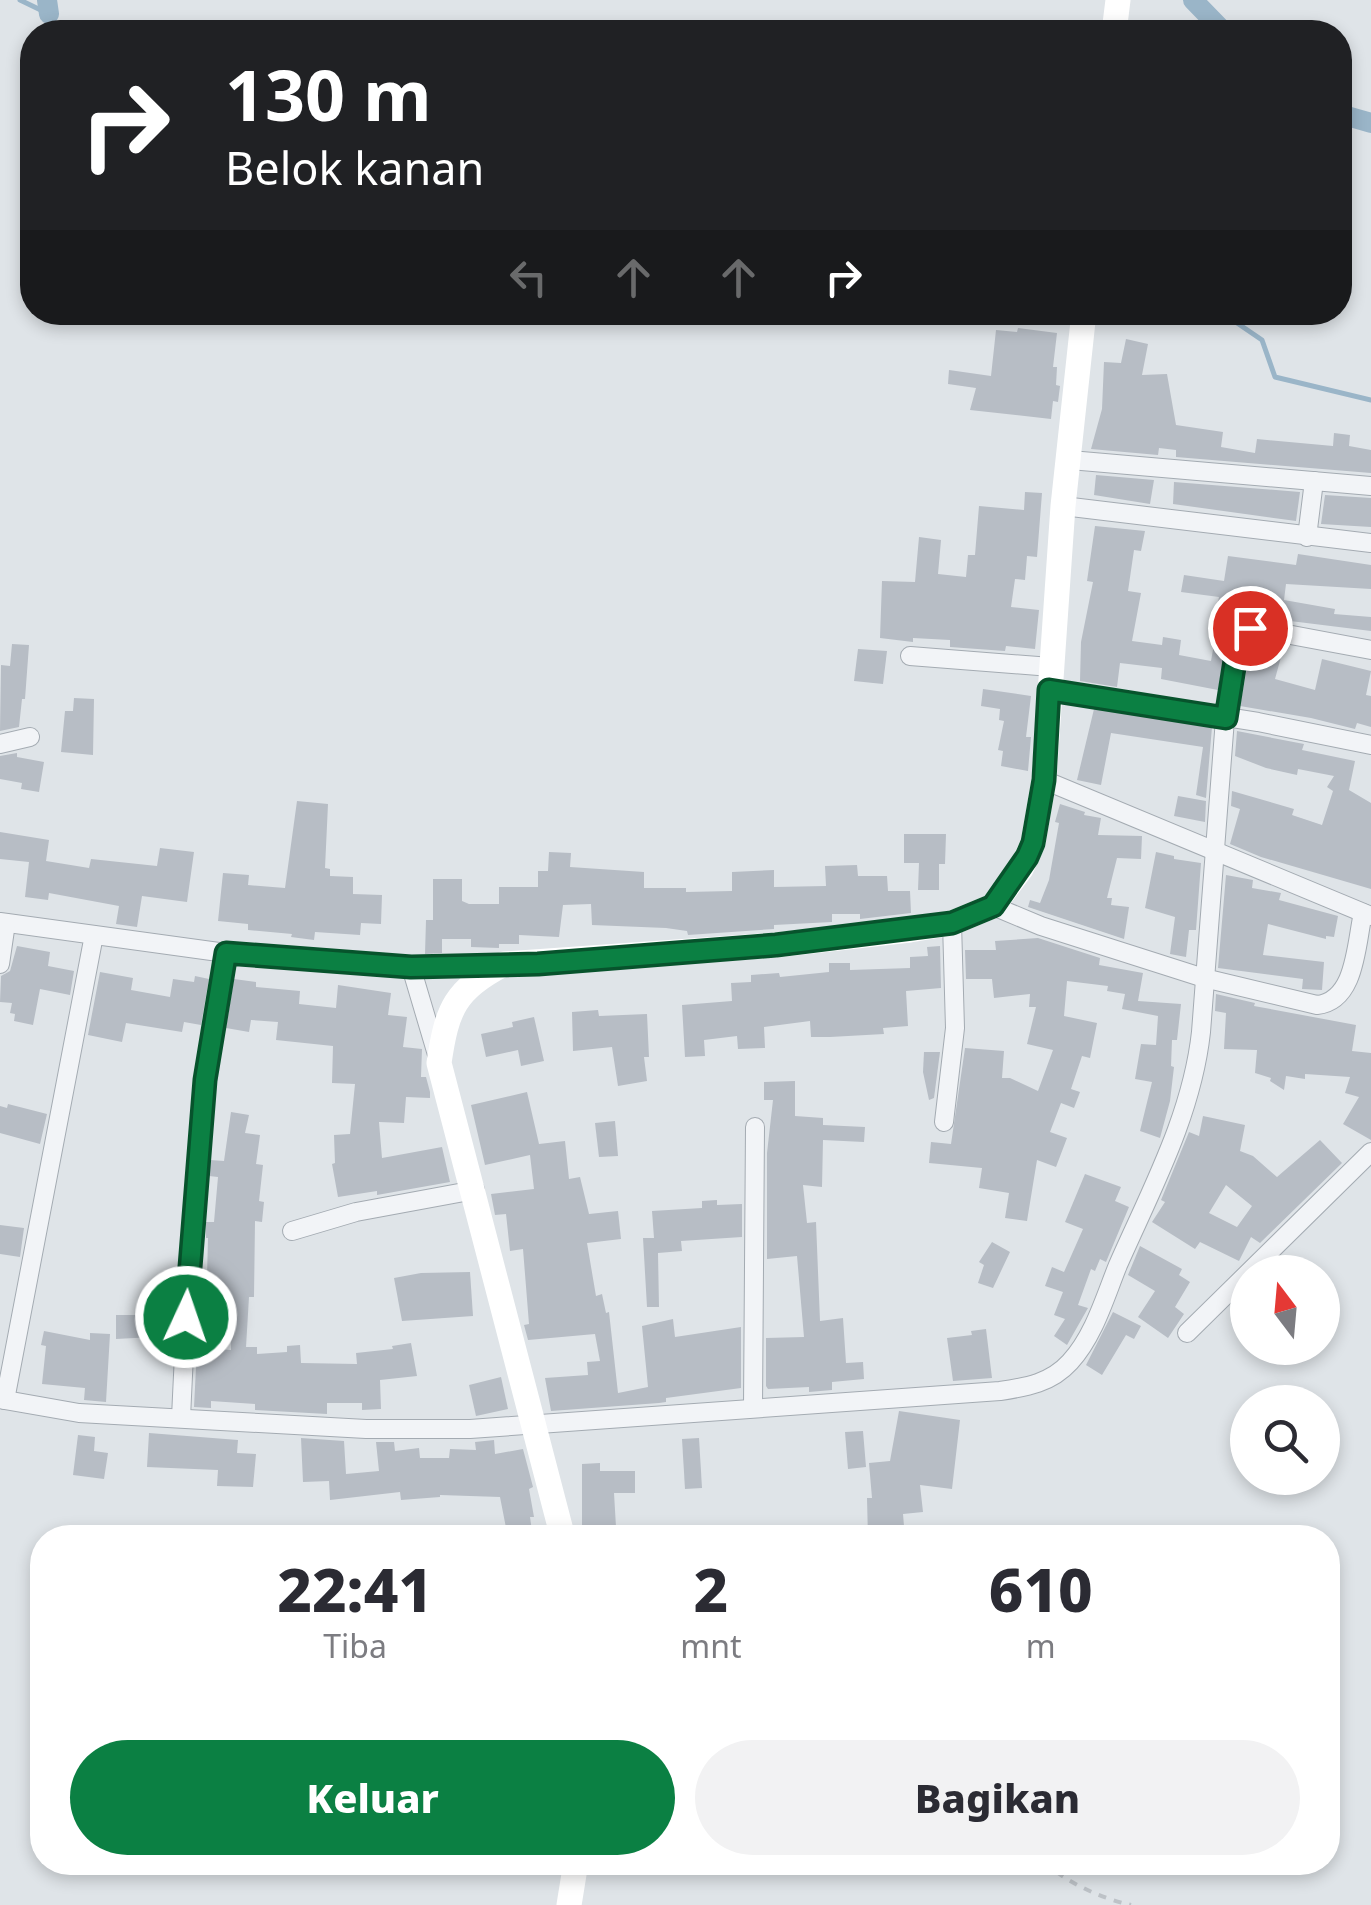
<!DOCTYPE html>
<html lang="id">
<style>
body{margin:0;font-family:"Noto Sans",sans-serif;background:#f2f2f3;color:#2b2b33;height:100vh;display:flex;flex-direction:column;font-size:38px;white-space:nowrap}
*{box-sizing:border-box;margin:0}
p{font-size:32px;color:#7c7c81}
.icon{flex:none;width:55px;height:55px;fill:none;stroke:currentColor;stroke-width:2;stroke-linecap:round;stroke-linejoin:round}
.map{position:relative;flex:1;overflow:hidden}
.drawer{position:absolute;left:30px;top:1525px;width:1310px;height:350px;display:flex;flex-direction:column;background:#fff;border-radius:40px;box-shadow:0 5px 15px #0003}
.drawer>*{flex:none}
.guide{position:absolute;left:20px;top:20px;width:1332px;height:305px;border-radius:40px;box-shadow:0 5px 15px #0003;background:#202124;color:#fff;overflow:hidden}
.needle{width:65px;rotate:344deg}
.tools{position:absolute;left:1230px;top:1255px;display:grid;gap:20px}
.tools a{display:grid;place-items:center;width:110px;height:110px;border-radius:50%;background:#fff;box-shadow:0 5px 15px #0003;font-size:50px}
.pin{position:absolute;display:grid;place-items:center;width:85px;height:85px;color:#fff;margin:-42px;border:5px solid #fff;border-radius:50%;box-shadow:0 2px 10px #0007}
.me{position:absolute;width:110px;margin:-55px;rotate:3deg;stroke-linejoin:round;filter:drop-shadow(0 0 8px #0008)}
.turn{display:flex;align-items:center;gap:35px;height:210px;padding:0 40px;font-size:45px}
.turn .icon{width:130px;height:130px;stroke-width:2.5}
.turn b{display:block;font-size:70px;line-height:85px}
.lanes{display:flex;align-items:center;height:95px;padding:0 40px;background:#0003;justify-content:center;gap:50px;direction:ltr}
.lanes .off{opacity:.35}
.eta{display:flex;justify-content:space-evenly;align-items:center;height:170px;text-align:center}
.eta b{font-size:60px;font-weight:800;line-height:70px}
.primary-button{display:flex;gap:20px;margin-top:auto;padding:20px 40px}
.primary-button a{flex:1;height:115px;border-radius:60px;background:#0b8043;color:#fff;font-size:40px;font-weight:800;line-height:115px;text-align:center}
.primary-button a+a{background:#f2f2f3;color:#2b2b33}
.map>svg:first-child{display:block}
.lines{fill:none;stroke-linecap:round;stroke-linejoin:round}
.stream{stroke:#9ab5c8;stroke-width:5}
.canal{stroke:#9ab5c8;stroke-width:20}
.building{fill:#b7bdc5;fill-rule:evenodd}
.minor-casing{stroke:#a4abb2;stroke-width:20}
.path{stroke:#bdc2c7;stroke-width:4;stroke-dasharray:8 8;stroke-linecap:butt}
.minor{stroke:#f2f4f7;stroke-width:18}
.secondary{stroke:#fff;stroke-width:25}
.route-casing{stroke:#07532c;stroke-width:25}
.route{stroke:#0b8043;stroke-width:18}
</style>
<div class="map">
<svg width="1371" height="1905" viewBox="0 0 1371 1905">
<rect width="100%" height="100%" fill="#dfe4e8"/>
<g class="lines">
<g class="stream">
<path d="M 20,0 L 49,14 L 49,32"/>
<path d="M 1221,312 L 1262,340 L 1275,377 L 1371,400"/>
</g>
<g class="canal">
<path d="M 47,0 L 49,14"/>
<path d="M 1193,0 L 1224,32"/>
<path d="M 1340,114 L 1371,123"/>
</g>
</g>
<g class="building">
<path d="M 1018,328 L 1057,333 L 1053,367 L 1057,367 L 1056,385 L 1060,386 L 1058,402 L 1053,401 L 1051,419 L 970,410 L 976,388 L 948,384 L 949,370 L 991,376 L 996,330 L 1017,332 Z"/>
<path d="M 1126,339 L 1148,344 L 1142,375 L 1167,374 L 1176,425 L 1223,432 L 1221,447 L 1255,453 L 1257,439 L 1333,446 L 1334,433 L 1350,435 L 1349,446 L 1371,450 L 1371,473 L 1176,457 L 1176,450 L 1159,448 L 1158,455 L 1091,449 L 1102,409 L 1104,362 L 1121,363 Z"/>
<path d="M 1096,475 L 1154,480 L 1150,504 L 1094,495 Z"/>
<path d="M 1174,482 L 1300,492 L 1296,521 L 1173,504 Z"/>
<path d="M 1025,492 L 1042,493 L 1037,557 L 1027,556 L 1025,580 L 1015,579 L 1011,607 L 1039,610 L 1035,649 L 1006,646 L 1005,651 L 950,647 L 950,640 L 913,638 L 913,642 L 880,638 L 882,581 L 915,582 L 919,537 L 941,540 L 938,574 L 966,577 L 968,555 L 975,555 L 979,506 L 1024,510 Z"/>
<path d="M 1325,495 L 1371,498 L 1371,527 L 1321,524 Z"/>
<path d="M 1095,526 L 1145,531 L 1141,551 L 1134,550 L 1128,591 L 1141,593 L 1132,641 L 1162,645 L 1163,637 L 1181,640 L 1179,655 L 1211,661 L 1217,627 L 1213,626 L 1219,597 L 1181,592 L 1184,575 L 1224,581 L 1228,556 L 1296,565 L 1298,554 L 1371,565 L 1371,589 L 1286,584 L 1284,600 L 1335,609 L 1334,614 L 1371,617 L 1371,631 L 1251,616 L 1237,619 L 1229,628 L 1218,690 L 1161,679 L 1162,668 L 1120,663 L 1117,687 L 1080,681 L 1081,642 L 1093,582 L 1087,581 Z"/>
<path d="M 1252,641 L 1284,646 L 1275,679 L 1315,690 L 1322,659 L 1371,671 L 1366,695 L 1371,696 L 1371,727 L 1357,723 L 1355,729 L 1311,718 L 1240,706 Z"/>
<path d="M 12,644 L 29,645 L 25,699 L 22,699 L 19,727 L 0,731 L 1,665 L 10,666 Z"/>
<path d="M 858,649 L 887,651 L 883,684 L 854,681 Z"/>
<path d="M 983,689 L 1031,696 L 1026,737 L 1031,737 L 1028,771 L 1001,766 L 1003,751 L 998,750 L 1004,721 L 999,720 L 1000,709 L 981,706 Z"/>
<path d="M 74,698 L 94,699 L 93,755 L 61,752 L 65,711 L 73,711 Z"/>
<path d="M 1094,709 L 1212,727 L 1206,798 L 1196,795 L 1203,747 L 1111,733 L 1101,785 L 1077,780 Z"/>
<path d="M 1237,731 L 1304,744 L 1302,750 L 1355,761 L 1349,790 L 1371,803 L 1371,889 L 1261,857 L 1230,844 L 1240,809 L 1231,806 L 1232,791 L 1294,809 L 1292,815 L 1322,825 L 1333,791 L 1327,787 L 1334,776 L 1298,769 L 1297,775 L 1266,768 L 1235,756 Z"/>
<path d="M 17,753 L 17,757 L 44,762 L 39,792 L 21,789 L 22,783 L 0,779 L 0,756 Z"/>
<path d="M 1178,796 L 1206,801 L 1205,822 L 1174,816 Z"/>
<path d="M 297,801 L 328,804 L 325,868 L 330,869 L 330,876 L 353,877 L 353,894 L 382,895 L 381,924 L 361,923 L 360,935 L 315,932 L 314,940 L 291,937 L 292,934 L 248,930 L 248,924 L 218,921 L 223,873 L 249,875 L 248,885 L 285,888 Z"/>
<path d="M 1060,804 L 1085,812 L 1084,815 L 1101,818 L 1098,835 L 1142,836 L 1141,859 L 1117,858 L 1107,898 L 1112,898 L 1111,905 L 1129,907 L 1124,939 L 1028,907 L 1030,900 L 1040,903 L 1049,880 L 1059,823 L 1055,822 Z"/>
<path d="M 0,832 L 49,840 L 46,861 L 89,868 L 91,859 L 157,866 L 160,848 L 194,852 L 187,902 L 142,896 L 137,927 L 116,924 L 119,906 L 49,893 L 48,900 L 25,897 L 29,862 L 0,859 Z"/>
<path d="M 904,834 L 946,834 L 945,864 L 939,864 L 939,890 L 918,890 L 919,863 L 904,863 Z"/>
<path d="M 549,852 L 571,853 L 570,867 L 644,872 L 644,888 L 686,888 L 686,892 L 732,891 L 732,872 L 774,870 L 774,887 L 826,886 L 825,866 L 857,865 L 858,876 L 887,876 L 888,891 L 910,891 L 911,913 L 860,919 L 860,914 L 832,914 L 832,922 L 774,925 L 774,929 L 688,935 L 687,931 L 666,928 L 592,925 L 591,904 L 563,905 L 559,937 L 519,935 L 519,944 L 499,944 L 499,948 L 471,947 L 471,939 L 442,939 L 442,953 L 425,954 L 426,920 L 433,920 L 433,879 L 462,879 L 462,901 L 469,904 L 499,904 L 499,887 L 538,887 L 538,871 L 548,871 Z"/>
<path d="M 1156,852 L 1174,856 L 1174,859 L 1201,863 L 1196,930 L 1189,930 L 1186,957 L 1170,954 L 1175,917 L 1145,908 Z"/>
<path d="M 1226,875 L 1253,880 L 1252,888 L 1281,893 L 1279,900 L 1338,916 L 1334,937 L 1326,936 L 1326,939 L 1268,924 L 1263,955 L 1324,962 L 1322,990 L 1302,989 L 1303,979 L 1218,968 Z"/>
<path d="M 1038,938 L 1100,958 L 1099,965 L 1143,973 L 1138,1001 L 1181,1004 L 1177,1040 L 1172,1040 L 1171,1066 L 1174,1067 L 1170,1101 L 1160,1138 L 1140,1131 L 1152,1082 L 1135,1079 L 1141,1044 L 1156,1045 L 1158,1016 L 1122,1009 L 1125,994 L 1107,991 L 1108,986 L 1067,981 L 1064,1016 L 1097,1023 L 1090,1058 L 1082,1056 L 1071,1089 L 1080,1092 L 1074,1108 L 1061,1103 L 1050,1132 L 1067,1138 L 1056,1167 L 1037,1160 L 1027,1221 L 1005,1218 L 1009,1193 L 979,1188 L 982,1168 L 929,1163 L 931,1142 L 951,1144 L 965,1048 L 1004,1051 L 1002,1078 L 1010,1078 L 1038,1091 L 1053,1050 L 1027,1044 L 1036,1007 L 1029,1007 L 1030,994 L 994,998 L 992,979 L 966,979 L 965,950 L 996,950 L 995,941 Z"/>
<path d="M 17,946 L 50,952 L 48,966 L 74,971 L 70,995 L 40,989 L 33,1025 L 14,1021 L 15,1014 L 10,1013 L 12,1003 L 0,1002 L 1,976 L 10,971 Z"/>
<path d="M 940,946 L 941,988 L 906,991 L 908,1026 L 883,1028 L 884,1034 L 830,1037 L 811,1037 L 810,1021 L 764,1027 L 765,1048 L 738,1049 L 737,1036 L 704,1040 L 705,1056 L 685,1057 L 682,1005 L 732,1001 L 731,983 L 751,982 L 751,975 L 779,973 L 780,977 L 829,972 L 829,963 L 850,963 L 850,970 L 910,968 L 910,957 L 928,956 L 927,947 Z"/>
<path d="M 100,972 L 133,978 L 131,990 L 170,997 L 173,979 L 194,982 L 195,976 L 209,979 L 201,1025 L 184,1022 L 182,1032 L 126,1023 L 122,1042 L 88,1035 Z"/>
<path d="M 234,979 L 256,982 L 256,987 L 300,991 L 299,1004 L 336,1008 L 338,985 L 391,993 L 388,1015 L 407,1017 L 403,1047 L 422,1049 L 421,1077 L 426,1077 L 430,1092 L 430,1098 L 406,1097 L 404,1123 L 379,1122 L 382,1158 L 442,1147 L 450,1182 L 377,1195 L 377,1191 L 338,1197 L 332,1164 L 335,1163 L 334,1135 L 350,1134 L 355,1084 L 332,1083 L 333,1046 L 276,1040 L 278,1022 L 251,1020 L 249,1032 L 226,1028 Z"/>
<path d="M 1216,994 L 1255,1003 L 1254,1006 L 1356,1025 L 1352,1051 L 1371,1053 L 1371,1140 L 1343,1124 L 1359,1097 L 1345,1093 L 1350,1077 L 1305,1074 L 1305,1079 L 1286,1076 L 1284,1090 L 1270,1081 L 1271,1078 L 1255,1073 L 1257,1050 L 1224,1049 L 1226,1013 L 1215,1011 Z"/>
<path d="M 598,1010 L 599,1016 L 647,1014 L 649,1057 L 644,1057 L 647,1081 L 618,1086 L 612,1047 L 573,1051 L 572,1012 Z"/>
<path d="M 534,1017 L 544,1061 L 521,1066 L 518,1050 L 486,1057 L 481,1034 L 513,1027 L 512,1022 Z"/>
<path d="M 924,1052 L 940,1052 L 934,1098 L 929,1100 L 923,1072 Z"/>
<path d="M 795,1081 L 795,1116 L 823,1118 L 823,1125 L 865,1127 L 864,1142 L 823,1140 L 822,1187 L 803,1185 L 807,1223 L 816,1222 L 820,1321 L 843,1318 L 846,1363 L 863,1362 L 864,1379 L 832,1382 L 832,1390 L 809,1392 L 809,1387 L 768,1389 L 766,1386 L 766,1338 L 804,1337 L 797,1256 L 767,1259 L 767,1153 L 773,1100 L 764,1100 L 764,1082 Z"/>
<path d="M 527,1092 L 539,1144 L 565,1141 L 569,1179 L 580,1177 L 589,1214 L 618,1211 L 621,1239 L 587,1243 L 596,1296 L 602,1294 L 606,1313 L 609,1312 L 618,1393 L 648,1387 L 642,1326 L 673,1319 L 675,1337 L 741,1327 L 741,1388 L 666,1398 L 666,1402 L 659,1403 L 551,1411 L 545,1378 L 588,1375 L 587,1362 L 600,1361 L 595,1334 L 528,1340 L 524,1325 L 529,1324 L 523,1249 L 510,1251 L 506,1214 L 495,1215 L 491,1194 L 534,1189 L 530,1155 L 485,1165 L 471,1105 Z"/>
<path d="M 8,1104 L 47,1114 L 40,1144 L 0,1133 L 0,1106 L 7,1108 Z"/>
<path d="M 231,1112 L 249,1115 L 245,1133 L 260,1135 L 256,1164 L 263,1165 L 259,1201 L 264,1202 L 262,1222 L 255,1221 L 254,1297 L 249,1297 L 246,1347 L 257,1347 L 257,1354 L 287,1352 L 287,1346 L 300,1345 L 301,1363 L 357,1364 L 356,1353 L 393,1349 L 392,1346 L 411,1343 L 417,1376 L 380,1380 L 381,1409 L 362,1410 L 362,1403 L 327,1403 L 327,1414 L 255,1410 L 255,1404 L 211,1401 L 211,1408 L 194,1407 L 197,1348 L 231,1350 L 230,1322 L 214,1321 L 217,1278 L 207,1278 L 208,1238 L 206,1238 L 206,1222 L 214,1222 L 218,1177 L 209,1176 L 210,1160 L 224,1161 Z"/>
<path d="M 1203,1116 L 1245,1125 L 1240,1151 L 1253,1156 L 1277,1177 L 1320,1140 L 1342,1163 L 1260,1243 L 1251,1237 L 1239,1261 L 1200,1242 L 1195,1249 L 1152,1222 L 1165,1202 L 1161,1200 L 1189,1132 L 1199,1136 ZM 1226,1185 L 1252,1206 L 1237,1227 L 1209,1213 Z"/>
<path d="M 615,1121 L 618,1156 L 599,1157 L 595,1123 Z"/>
<path d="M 1085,1174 L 1121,1187 L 1115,1201 L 1129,1207 L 1106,1262 L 1100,1259 L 1095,1271 L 1091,1269 L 1078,1305 L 1088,1308 L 1067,1345 L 1054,1336 L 1065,1319 L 1054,1315 L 1063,1292 L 1045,1286 L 1052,1267 L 1064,1272 L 1083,1229 L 1065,1222 Z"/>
<path d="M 717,1200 L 717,1205 L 742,1204 L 742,1237 L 681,1241 L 682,1251 L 658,1253 L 659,1307 L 647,1307 L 643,1238 L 654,1238 L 652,1211 L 702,1208 L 702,1201 Z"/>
<path d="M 0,1225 L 24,1228 L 20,1257 L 0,1254 Z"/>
<path d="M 992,1242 L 1010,1252 L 993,1288 L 978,1283 L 984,1265 L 979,1262 Z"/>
<path d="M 1140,1246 L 1182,1269 L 1179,1275 L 1190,1282 L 1175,1307 L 1184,1314 L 1168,1338 L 1138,1317 L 1155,1291 L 1128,1275 Z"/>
<path d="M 470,1272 L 473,1316 L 402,1321 L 394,1278 L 421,1273 Z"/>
<path d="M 1113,1312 L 1141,1326 L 1134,1339 L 1126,1335 L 1102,1375 L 1086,1365 Z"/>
<path d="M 116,1315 L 172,1315 L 172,1336 L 116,1339 Z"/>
<path d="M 986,1329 L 992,1378 L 953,1381 L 947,1338 L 972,1335 L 971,1331 Z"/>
<path d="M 44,1331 L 90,1340 L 90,1333 L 110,1334 L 106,1402 L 84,1400 L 85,1388 L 42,1384 L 46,1346 L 41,1345 Z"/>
<path d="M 501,1377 L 508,1409 L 476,1416 L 469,1385 Z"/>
<path d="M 899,1411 L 960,1420 L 952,1489 L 920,1485 L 923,1512 L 903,1514 L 905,1538 L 868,1538 L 867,1498 L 872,1498 L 869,1463 L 890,1461 Z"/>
<path d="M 863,1431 L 866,1467 L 848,1469 L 845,1432 Z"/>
<path d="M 149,1433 L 238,1440 L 237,1453 L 256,1454 L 253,1487 L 217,1486 L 218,1470 L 147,1467 Z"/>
<path d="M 78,1435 L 95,1437 L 94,1451 L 108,1453 L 104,1479 L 73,1475 Z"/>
<path d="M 301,1438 L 344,1441 L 346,1474 L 379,1471 L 376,1442 L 394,1442 L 395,1451 L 419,1448 L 420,1458 L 449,1458 L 450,1449 L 476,1450 L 475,1442 L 494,1440 L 495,1454 L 523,1449 L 533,1487 L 529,1489 L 534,1517 L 530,1517 L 533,1538 L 508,1538 L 500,1497 L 440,1495 L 440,1497 L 401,1500 L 400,1492 L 330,1500 L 329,1481 L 303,1482 Z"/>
<path d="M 699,1438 L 702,1488 L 685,1489 L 682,1439 Z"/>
<path d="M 600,1463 L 600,1471 L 635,1471 L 635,1493 L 614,1493 L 616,1527 L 582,1531 L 582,1464 Z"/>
</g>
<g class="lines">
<g class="minor-casing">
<g id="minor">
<path d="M 1070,460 L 1371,486"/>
<path d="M 1063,506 L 1371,543"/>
<path d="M 1307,537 L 1314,481"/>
<path d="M 910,656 L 1051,667"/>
<path d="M 1049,689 L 1258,722 L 1371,745"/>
<path d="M 0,744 L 30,737"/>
<path d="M 1044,780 L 1371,916"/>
<path d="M 993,906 L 1041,926 L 1204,978 L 1317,1005 C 1356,1001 1356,944 1363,913"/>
<path d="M 0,922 L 226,953 L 411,967 L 502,964"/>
<path d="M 0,964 L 6,923"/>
<path d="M 411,967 L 438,1058"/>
<path d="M 944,1122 L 955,1028 L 952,923"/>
<path d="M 292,1231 L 356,1212 L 475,1190"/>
<path d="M 1187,1333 L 1371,1152"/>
<path d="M 0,1399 L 79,1413 L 366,1429 L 470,1429 L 1000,1391 C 1027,1387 1051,1383 1070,1362 C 1094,1336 1105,1297 1118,1265 C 1151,1190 1192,1115 1201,1032 L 1225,719 L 1241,631 L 1254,628 L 1371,650"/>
<path d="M 5,1400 L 94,935"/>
<path d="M 753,1407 L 755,1127"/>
<path d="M 181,1418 C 188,1262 197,1107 226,953"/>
</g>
</g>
<path class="path" d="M 1044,1862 C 1068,1883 1100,1898 1131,1905"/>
<use href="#minor" class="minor"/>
<g class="secondary">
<path d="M 1114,32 L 1118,0"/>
<path d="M 563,1538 L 439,1063 C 447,1008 455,990 504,964 L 776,945 L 910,930 L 952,923 L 993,906 L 1021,869 L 1033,843 L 1044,780 L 1063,506 L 1084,312"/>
<path d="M 569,1905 L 576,1862"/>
</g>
</g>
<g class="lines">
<g class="route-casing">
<path id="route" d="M 186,1317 L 205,1080 L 226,953 L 411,967 L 538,964 L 776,945 L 952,923 L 993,906 L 1027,857 L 1033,843 L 1044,780 L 1049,690 L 1226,718 L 1238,642 L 1241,631 L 1250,628"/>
</g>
<use href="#route" class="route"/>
</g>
</svg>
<div class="tools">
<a><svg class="needle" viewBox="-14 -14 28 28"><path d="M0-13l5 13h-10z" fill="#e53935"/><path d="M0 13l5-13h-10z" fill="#7c7c81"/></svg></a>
<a><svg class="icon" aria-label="search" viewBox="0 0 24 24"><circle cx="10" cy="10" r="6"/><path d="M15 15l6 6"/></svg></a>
</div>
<div class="pin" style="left:1250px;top:628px;background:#d93025"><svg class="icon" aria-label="arrive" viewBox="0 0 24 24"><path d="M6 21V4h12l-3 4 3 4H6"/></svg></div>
<svg class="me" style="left:186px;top:1317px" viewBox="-20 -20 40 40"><circle r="17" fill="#0b8043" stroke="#fff" stroke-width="3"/><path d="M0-11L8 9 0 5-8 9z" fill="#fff"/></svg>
<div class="guide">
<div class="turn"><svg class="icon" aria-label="right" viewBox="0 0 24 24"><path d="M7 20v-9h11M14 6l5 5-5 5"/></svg><div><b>130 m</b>Belok kanan</div></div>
<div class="lanes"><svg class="icon off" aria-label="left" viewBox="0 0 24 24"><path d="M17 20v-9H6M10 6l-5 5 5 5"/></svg><svg class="icon off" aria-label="ahead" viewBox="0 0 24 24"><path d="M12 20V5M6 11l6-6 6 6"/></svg><svg class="icon off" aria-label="ahead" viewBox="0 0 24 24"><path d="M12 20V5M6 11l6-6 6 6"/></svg><svg class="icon" aria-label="right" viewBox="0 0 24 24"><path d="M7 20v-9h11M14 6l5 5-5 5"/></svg></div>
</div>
<section class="drawer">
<div class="eta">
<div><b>22:41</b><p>Tiba</p></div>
<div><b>2</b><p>mnt</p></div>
<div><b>610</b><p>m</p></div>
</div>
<div class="primary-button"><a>Keluar</a><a>Bagikan</a></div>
</section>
</div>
